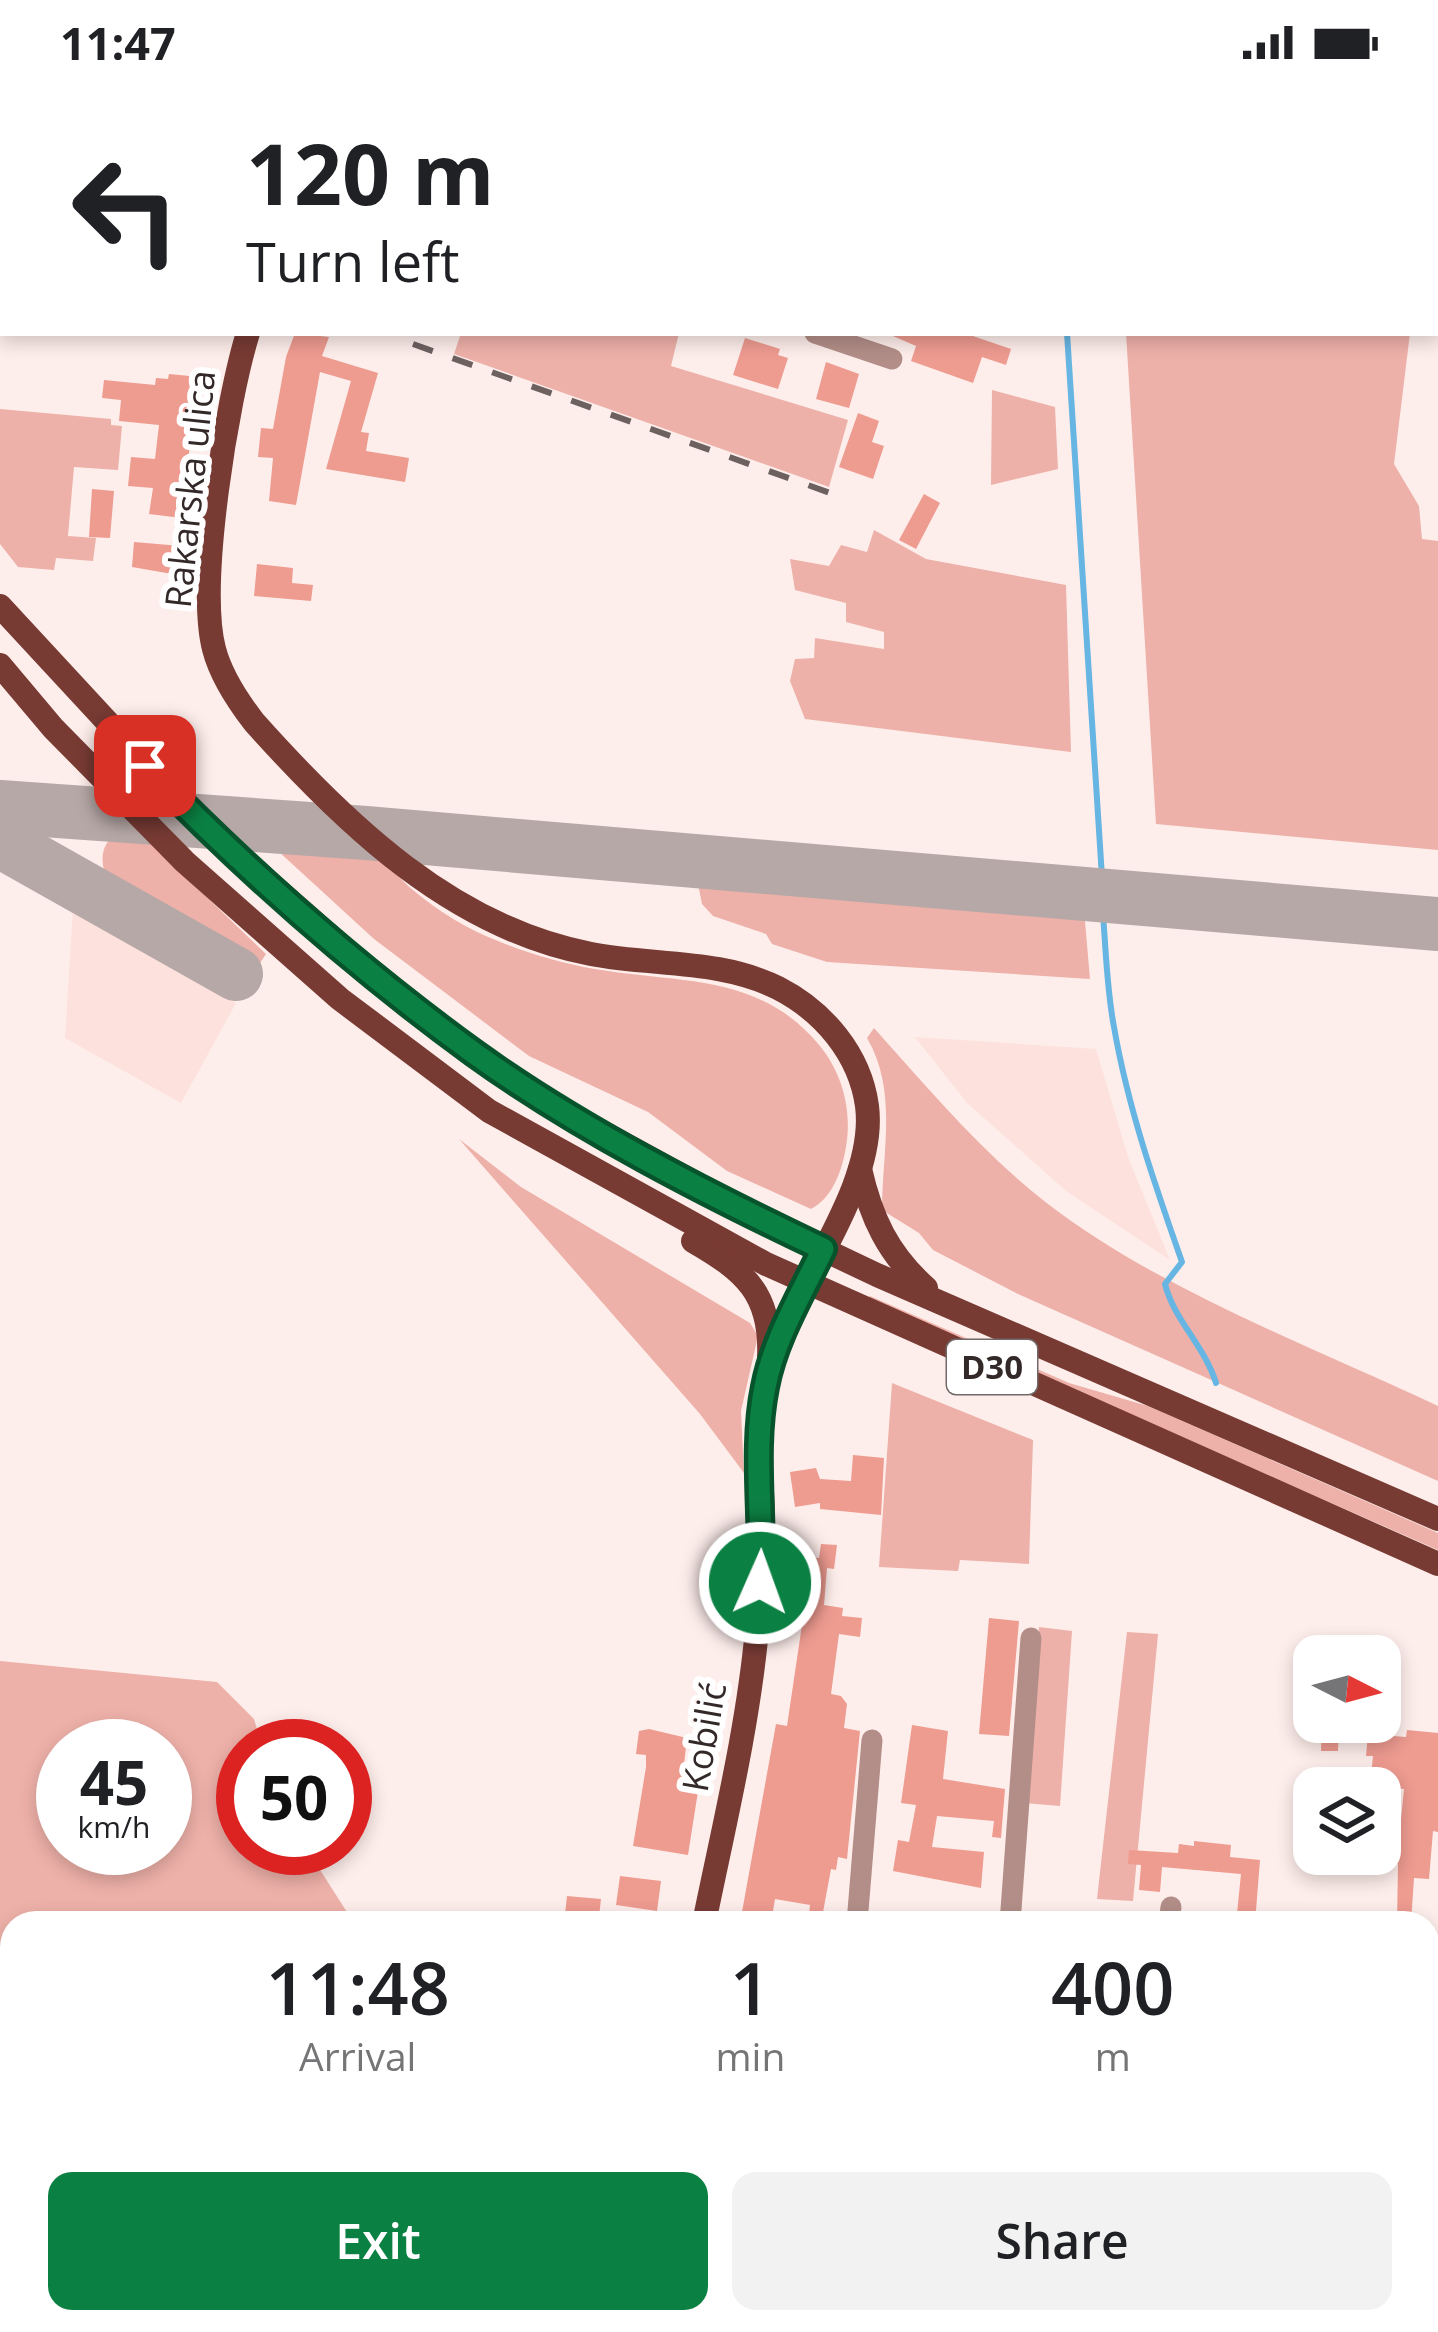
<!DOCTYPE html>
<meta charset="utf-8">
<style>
body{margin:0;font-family:"Open Sans",sans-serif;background:#f2f2f2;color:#202124;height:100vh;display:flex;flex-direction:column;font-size:45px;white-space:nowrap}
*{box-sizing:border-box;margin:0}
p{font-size:39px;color:#757577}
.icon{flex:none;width:66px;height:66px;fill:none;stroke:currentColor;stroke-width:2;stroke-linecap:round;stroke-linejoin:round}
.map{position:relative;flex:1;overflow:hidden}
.details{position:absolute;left:0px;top:1827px;width:1440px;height:423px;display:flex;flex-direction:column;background:#fff;border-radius:36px 36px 0 0;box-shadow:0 6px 18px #0003}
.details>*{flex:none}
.banner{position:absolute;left:0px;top:0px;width:1440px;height:252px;box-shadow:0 6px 18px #0003;background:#fff;color:#202124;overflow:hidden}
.needle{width:78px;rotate:96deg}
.tools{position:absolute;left:1293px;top:1551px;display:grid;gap:24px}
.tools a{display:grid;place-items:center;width:108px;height:108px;border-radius:24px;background:#fff;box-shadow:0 6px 18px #0003;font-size:60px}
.speed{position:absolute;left:36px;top:1635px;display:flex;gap:24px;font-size:60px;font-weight:700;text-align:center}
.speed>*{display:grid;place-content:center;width:156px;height:156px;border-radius:50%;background:#fff;box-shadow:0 6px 18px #0003;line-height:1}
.speed small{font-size:30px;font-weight:400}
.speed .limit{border:18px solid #d22;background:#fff;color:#111}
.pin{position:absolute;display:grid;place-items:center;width:102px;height:102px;color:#fff;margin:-51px;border-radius:24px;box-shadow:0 6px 18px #0006}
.me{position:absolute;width:132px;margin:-66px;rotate:2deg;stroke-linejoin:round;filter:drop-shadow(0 0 9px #0008)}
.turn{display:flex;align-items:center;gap:42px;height:252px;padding:0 48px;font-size:54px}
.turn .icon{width:156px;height:156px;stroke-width:2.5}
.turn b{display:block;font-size:84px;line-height:102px}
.eta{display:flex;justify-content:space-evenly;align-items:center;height:204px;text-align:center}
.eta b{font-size:72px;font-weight:600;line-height:84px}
.action{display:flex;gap:24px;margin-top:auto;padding:24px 48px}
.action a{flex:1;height:138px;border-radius:24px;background:#0b8043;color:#fff;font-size:48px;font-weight:600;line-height:138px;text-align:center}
.action a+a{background:#f2f2f2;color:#202124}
.status{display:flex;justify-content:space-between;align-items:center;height:84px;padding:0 60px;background:#fff;direction:ltr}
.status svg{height:33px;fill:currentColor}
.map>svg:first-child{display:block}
.built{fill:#fde1dc}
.green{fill:#eeb1a9;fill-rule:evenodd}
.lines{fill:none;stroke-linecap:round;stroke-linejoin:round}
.stream{stroke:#66b5e3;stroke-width:6}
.taxiway{stroke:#b6a8a6;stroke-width:54}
.building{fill:#ee9b90}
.minor{stroke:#b38e88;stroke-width:21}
.major{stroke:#783b34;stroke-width:24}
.rail{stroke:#6d6160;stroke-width:6;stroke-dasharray:21 21;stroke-linecap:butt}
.route-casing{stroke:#07532c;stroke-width:30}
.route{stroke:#0b8043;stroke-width:21}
.labels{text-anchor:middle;stroke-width:12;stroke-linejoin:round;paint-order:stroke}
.shield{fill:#fff;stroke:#706968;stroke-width:3}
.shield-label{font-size:33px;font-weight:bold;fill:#332928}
.street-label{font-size:36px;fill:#332928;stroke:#fff}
</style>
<div class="status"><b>11:47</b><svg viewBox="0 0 49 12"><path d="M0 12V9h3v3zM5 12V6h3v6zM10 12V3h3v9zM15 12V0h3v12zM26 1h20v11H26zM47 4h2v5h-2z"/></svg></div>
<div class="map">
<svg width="1438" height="2248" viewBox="0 0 1438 2248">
<rect width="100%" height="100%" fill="#feeeeb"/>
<g class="built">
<path d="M 73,825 L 236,919 L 181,1019 L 65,954 Z"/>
<path d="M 915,953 L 1096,965 L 1128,1073 L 1170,1176 L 1066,1107 L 967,1019 Z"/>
</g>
<g class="green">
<path d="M 461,249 L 679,249 L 671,282 L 848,336 L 829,403 L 454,270 Z"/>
<path d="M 1126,249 L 1410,249 L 1394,380 L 1419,422 L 1422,455 L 1438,457 L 1438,766 L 1156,740 Z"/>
<path d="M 992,306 L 1055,323 L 1058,385 L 991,401 Z"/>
<path d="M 0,325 L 111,335 L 111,341 L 122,342 L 118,386 L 74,383 L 68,452 L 96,454 L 93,477 L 56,474 L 54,486 L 18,483 L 0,460 Z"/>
<path d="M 874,446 L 926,475 L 1066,501 L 1071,668 L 805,635 L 790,597 L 795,575 L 814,574 L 815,554 L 884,565 L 884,548 L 846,538 L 846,519 L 795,506 L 790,475 L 829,482 L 841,461 L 867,468 Z"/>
<path d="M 136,745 L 266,870 L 256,885 L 106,792 C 96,766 108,747 136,745 Z"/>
<path d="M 265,755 C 287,757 347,757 365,764 C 382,771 398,794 413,806 C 438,827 467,845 498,857 C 530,870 561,879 595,885 C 680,900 759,888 820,962 C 841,988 851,1022 847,1056 C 844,1080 835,1113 811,1125 L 727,1087 L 648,1028 L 529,972 L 374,855 Z"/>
<path d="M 697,795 L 1084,826 L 1090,895 L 827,878 L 772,860 L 766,850 L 713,832 L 702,820 Z"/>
<path d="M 874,944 C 929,1005 983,1070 1048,1120 C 1160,1206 1311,1262 1438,1322 L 1438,1397 L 1018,1210 L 933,1166 L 919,1149 L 882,1126 C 882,1068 898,1007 867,954 Z"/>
<path d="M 459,1055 L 521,1103 L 750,1239 L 758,1252 L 741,1327 L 744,1389 L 700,1330 Z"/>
<path d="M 870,1212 L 1069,1299 L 1148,1322 L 1438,1449 L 1438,1466 L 868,1215 Z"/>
<path d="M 892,1299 L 1033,1356 L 1029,1480 L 960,1476 L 958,1487 L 879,1483 Z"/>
<path d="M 1039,1543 L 1072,1547 L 1060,1722 L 1024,1719 Z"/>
<path d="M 1127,1548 L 1158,1550 L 1133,1817 L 1097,1815 Z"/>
<path d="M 0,1577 L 217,1598 L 254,1635 L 262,1662 L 243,1662 L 243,1764 L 306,1764 L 354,1839 L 12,1839 L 12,2238 L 410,2238 L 407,2248 L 0,2248 ZM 63,1662 L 165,1662 L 165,1764 L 63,1764 Z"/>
<path d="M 963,2238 L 1051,2238 L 1071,2248 L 958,2248 Z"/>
</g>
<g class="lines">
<g class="stream">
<path d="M 1067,249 L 1102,793"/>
<path d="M 1103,831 C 1106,868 1107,907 1114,943 C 1128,1024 1155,1101 1182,1178 L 1165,1200 C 1174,1236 1204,1261 1216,1299"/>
</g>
<g class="taxiway">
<path d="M 0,723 L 366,749 L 1438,840"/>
<path d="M 0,757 L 236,890"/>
</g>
</g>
<g class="building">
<path d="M 295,249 L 329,253 L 322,272 L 378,289 L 361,348 L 369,349 L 366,367 L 409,374 L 405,398 L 326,385 L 351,297 L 320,288 L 296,421 L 269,417 L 273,374 L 258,373 L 261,344 L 273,345 L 286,273 Z"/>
<path d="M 886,249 L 964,249 L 1011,265 L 1006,281 L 982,273 L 973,299 L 911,277 L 916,262 Z"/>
<path d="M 745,254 L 780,265 L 778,271 L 788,274 L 778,305 L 733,291 Z"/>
<path d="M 826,278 L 859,290 L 849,324 L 816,315 Z"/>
<path d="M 169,290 L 200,293 L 197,318 L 190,317 L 186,350 L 191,350 L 182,434 L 149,430 L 153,404 L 128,402 L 131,373 L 155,375 L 159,341 L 119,337 L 121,316 L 102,314 L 104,296 L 155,301 L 156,294 L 168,295 Z"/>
<path d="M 858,329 L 879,337 L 872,358 L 884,362 L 873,395 L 839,383 Z"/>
<path d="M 92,405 L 114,407 L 110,454 L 89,453 Z"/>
<path d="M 924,410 L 940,419 L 916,465 L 899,456 Z"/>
<path d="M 134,458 L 181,462 L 178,491 L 132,483 Z"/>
<path d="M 257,480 L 293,484 L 292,499 L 313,501 L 311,517 L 254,512 Z"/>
<path d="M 853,1371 L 884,1374 L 881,1431 L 820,1425 L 820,1419 L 795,1423 L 790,1388 L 816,1384 L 820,1395 L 851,1397 Z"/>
<path d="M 821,1460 L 837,1461 L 834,1485 L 827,1484 L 824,1521 L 843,1524 L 842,1532 L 862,1534 L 860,1553 L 839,1550 L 831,1610 L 841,1612 L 847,1620 L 844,1644 L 860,1647 L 847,1775 L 838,1773 L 836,1786 L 831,1785 L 821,1839 L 808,1839 L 810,1821 L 775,1815 L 771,1839 L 740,1839 L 776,1640 L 787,1642 L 807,1507 L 796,1507 L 799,1478 L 803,1473 L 819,1474 Z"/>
<path d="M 989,1534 L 1019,1537 L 1009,1652 L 979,1650 Z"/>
<path d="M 1322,1638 L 1339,1638 L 1338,1667 L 1321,1667 Z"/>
<path d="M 912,1641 L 948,1647 L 943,1695 L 1005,1705 L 1001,1754 L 992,1753 L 994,1737 L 937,1732 L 932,1763 L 984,1768 L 981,1804 L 893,1787 L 898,1756 L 909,1758 L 916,1721 L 901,1719 Z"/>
<path d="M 649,1645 L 687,1654 L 682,1698 L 699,1701 L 688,1771 L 633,1762 L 646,1683 L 646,1671 L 636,1670 L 639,1647 Z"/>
<path d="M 1407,1646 L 1438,1649 L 1438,1748 L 1433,1747 L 1429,1795 L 1414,1794 L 1411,1839 L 1397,1839 L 1398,1780 L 1393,1779 L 1394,1761 L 1380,1761 L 1380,1735 L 1401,1735 L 1404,1705 L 1370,1702 L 1373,1672 L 1366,1672 L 1368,1650 L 1406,1653 Z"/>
<path d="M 1194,1757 L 1231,1761 L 1230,1773 L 1260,1776 L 1255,1839 L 1236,1839 L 1241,1790 L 1162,1783 L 1160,1808 L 1139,1806 L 1141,1781 L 1128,1780 L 1129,1766 L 1178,1769 L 1179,1760 L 1194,1762 Z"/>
<path d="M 620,1792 L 661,1797 L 657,1827 L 616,1821 Z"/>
<path d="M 567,1812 L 601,1815 L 599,1833 L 565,1830 Z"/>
</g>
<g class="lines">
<g class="minor">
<path d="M 498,0 L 508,3"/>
<path d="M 686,0 L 696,3"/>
<path d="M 928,0 L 938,3"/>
<path d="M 0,141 L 3,142"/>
<path d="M 815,249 L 892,275"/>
<path d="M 857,1839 L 872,1656"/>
<path d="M 1010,1839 L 1031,1554"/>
<path d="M 1169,1839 L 1171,1823"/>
<path d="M 1428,2064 L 1438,2030"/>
<path d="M 591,2248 L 593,2238"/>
<path d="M 903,2248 L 906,2238"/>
<path d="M 1366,2248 L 1369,2238"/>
</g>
<g class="major">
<path d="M 338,3 L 339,0"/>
<path d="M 248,249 C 227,316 197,499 214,565 C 221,592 237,616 254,638 C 345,740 453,844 591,870 C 653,882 720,875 778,904 C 823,927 860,970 867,1022 C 878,1107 787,1209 767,1292 C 756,1339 762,1388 763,1436 C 763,1472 760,1509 757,1545 C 748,1644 724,1741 704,1839"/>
<path d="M 0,522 L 199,737 L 362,880 L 475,969 L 549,1019 L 774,1142 L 877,1191 L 1438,1435"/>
<path d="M 0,581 L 53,644 L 185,778 L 340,915 L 489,1027 L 766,1180 L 1438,1480"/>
<path d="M 860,1085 C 871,1134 888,1170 926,1204"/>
<path d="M 693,1157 C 745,1187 772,1210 769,1274"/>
<path d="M 1252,2238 L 1266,2248"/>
</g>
<path class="rail" d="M 413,260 L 833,410"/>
</g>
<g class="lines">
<g class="route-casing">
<path id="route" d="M 145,682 C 246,786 357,884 474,969 C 578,1044 707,1110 823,1165 C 802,1209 774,1255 765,1303 C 752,1366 764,1434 760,1499"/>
</g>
<use href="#route" class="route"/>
</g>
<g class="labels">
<rect class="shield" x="947" y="1256" width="90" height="54" rx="9"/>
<g class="shield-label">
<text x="992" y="1295">D30</text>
</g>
<g class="street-label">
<text transform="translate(190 405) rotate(-84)" y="13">Rakarska ulica</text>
<text transform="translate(704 1653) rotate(-80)" y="13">Kobilić</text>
</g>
</g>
</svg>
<div class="tools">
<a><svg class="needle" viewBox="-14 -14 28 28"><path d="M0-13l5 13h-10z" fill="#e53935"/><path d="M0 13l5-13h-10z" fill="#757577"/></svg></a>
<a><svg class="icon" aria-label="layers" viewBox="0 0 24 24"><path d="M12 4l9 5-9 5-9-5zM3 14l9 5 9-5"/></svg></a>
</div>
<div class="speed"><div>45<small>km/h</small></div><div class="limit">50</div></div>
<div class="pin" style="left:145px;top:682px;background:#d93025"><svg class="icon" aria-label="arrive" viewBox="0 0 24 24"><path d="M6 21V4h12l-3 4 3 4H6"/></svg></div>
<svg class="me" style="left:760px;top:1499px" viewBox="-20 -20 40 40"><circle r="17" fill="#0b8043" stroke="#fff" stroke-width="3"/><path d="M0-11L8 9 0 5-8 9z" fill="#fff"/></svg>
<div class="banner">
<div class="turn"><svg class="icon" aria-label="left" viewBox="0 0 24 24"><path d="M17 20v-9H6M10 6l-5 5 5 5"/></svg><div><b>120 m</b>Turn left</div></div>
</div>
<section class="details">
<div class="eta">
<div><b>11:48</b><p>Arrival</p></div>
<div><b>1</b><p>min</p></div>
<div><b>400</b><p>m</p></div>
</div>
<div class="action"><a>Exit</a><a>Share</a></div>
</section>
</div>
